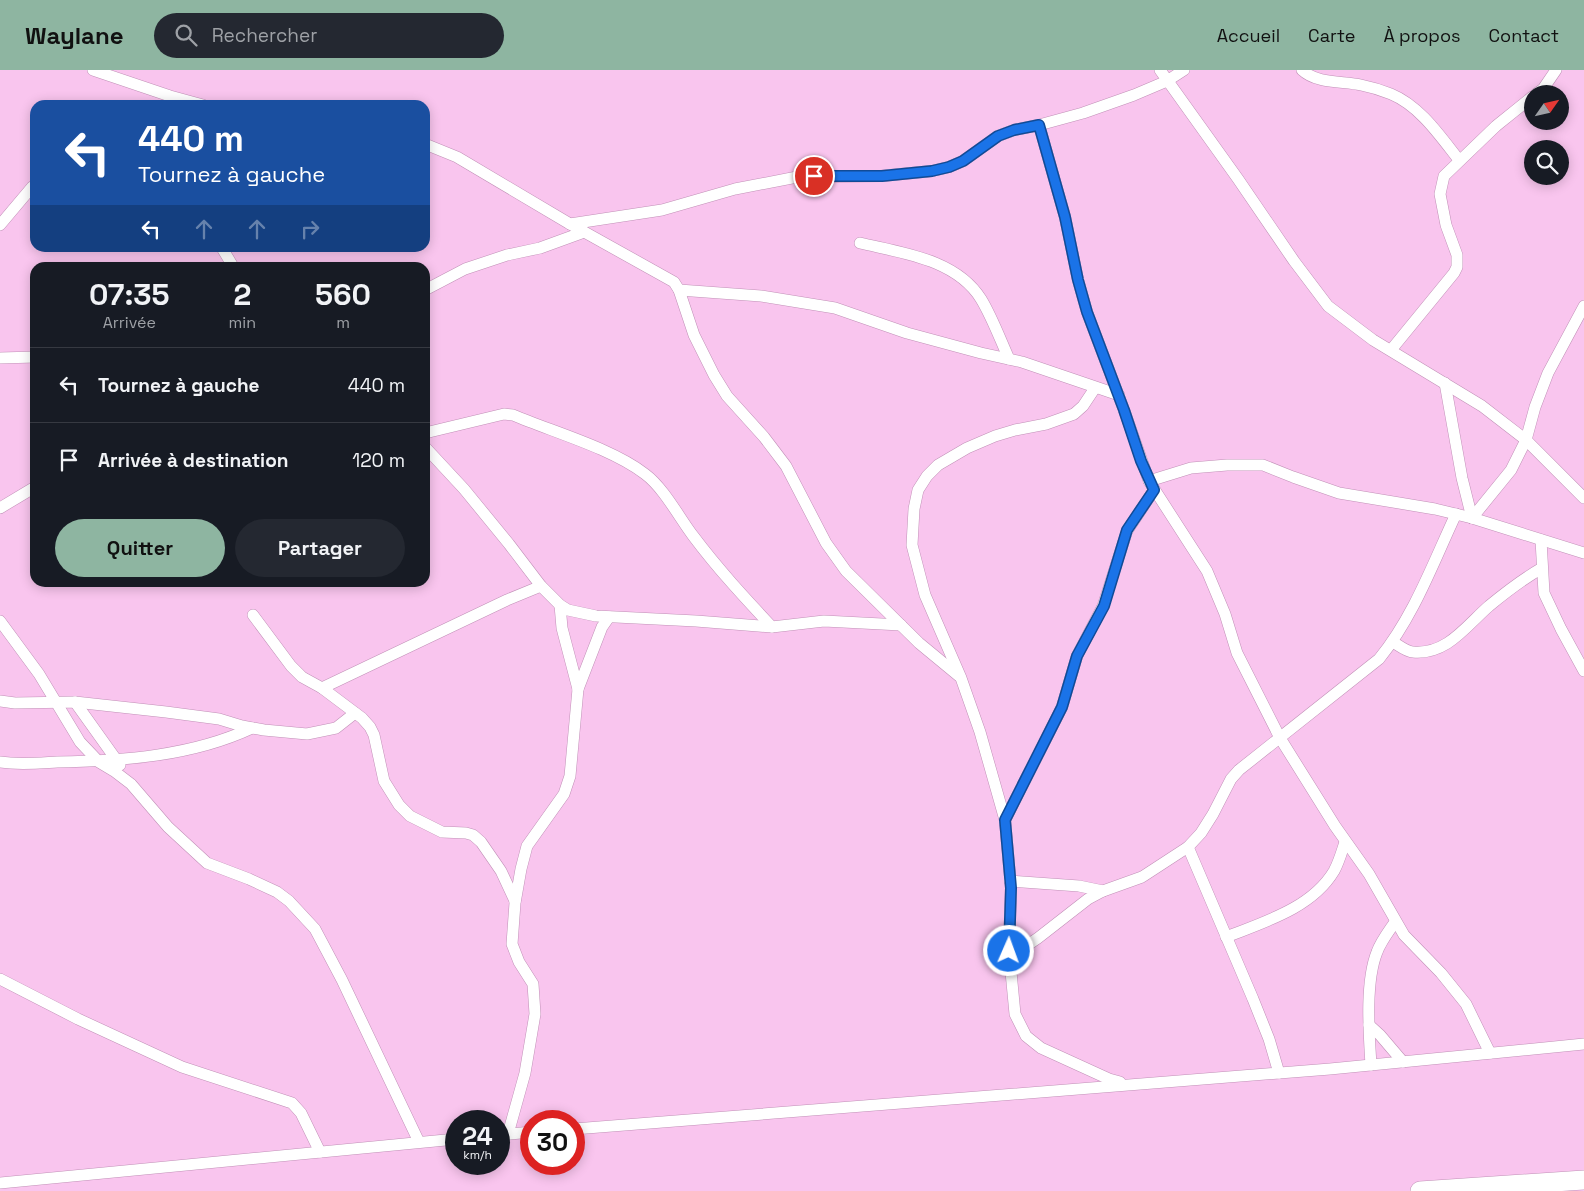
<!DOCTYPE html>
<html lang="fr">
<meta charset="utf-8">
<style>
body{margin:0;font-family:"Space Grotesk",sans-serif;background:#242831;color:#f1f3f6;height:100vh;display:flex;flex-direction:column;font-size:19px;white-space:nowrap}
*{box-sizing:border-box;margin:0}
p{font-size:16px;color:#9ea1a6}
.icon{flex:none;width:28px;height:28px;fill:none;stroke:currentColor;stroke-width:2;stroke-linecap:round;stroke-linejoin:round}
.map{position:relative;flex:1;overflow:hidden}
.details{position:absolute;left:30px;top:192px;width:400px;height:325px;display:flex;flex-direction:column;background:#171b24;border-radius:15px;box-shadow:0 2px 12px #0003}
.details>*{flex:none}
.banner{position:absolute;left:30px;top:30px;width:400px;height:152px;border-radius:15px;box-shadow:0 2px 12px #0003;background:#1a4fa0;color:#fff;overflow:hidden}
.needle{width:32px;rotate:56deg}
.controls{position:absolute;left:1524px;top:15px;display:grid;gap:10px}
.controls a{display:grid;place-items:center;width:45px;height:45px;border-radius:50%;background:#171b24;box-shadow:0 2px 12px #0003;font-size:25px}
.speed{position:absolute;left:445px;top:1040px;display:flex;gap:10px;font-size:25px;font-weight:700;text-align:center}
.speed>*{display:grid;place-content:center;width:65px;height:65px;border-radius:50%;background:#171b24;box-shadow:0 2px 12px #0003;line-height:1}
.speed small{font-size:12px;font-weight:400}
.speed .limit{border:8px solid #d22;background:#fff;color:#111}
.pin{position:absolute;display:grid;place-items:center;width:42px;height:42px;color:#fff;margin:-21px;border:2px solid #fff;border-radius:50%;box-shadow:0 1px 5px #0007}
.me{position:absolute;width:55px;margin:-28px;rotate:2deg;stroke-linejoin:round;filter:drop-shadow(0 0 4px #0008)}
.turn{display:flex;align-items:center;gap:18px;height:105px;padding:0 25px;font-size:22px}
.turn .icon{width:65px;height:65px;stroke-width:2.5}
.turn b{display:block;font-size:35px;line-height:42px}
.lanes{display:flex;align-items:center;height:48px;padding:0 25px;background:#0003;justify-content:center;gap:25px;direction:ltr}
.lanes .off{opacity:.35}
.eta{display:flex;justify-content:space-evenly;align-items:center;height:85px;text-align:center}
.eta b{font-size:30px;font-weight:700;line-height:35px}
.action{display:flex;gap:10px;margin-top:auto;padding:10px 25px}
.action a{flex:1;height:58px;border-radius:30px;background:#8eb5a1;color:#111;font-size:20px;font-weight:700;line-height:58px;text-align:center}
.action a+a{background:#242831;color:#f1f3f6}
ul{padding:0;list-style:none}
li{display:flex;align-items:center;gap:15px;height:75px;padding:0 25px;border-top:1px solid #363941}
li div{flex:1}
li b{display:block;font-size:19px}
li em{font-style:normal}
header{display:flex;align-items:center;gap:30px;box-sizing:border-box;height:70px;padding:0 25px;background:#8eb5a1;color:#111}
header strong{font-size:24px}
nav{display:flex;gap:28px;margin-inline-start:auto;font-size:18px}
.search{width:350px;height:45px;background:#242831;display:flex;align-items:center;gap:12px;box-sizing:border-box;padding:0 18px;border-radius:28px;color:#9ea1a6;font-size:19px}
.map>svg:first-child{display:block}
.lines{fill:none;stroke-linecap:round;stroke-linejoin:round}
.minor-casing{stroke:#c190b7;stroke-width:12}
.trunk-casing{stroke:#c190b7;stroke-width:20}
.minor{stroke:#fff;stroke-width:11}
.trunk{stroke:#fff;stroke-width:19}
.route-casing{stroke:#114b97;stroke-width:12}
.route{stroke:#1a73e8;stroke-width:9}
</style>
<header>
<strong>Waylane</strong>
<div class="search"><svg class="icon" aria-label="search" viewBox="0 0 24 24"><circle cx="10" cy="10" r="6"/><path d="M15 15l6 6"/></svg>Rechercher</div>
<nav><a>Accueil</a><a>Carte</a><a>À propos</a><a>Contact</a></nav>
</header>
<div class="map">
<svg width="1584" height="1121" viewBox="0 0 1584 1121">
<rect width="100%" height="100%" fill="#f9c5ee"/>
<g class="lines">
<g class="minor-casing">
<g id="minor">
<path d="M 93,0 L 170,26 L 203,35"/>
<path d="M 1160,0 L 1238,109 L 1294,191 L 1328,236 L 1373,270 L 1482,336 L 1526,370 L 1584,428"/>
<path d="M 1302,0 C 1317,14 1343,11 1361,15 C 1371,17 1381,20 1391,24 C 1420,36 1440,66 1459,90"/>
<path d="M 1536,24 L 1543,19 L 1556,0"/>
<path d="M 1039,55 L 1065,147 L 1078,210 L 1087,242 L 1124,340 L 1149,411 L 1207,501 L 1225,544 L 1237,583 L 1280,668 L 1335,756 L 1369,804 L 1404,865 L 1441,903 L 1466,934 L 1490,983"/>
<path d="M 425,74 L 457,87 L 570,154 L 674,212 L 679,220 L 694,265 L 714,305 L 727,326 L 764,367 L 786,396 L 826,473 L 846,501 L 919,573 L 959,606"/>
<path d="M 570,154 L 662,140 L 735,119 L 797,107 L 881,106 L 932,101 L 949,97 L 963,91 L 998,66 L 1014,60 L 1039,55 L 1083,43 L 1134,25 L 1167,11 L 1184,0"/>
<path d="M 0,155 L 32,117 L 35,115"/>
<path d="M 860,173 C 902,183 956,189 981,229 C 992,247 1000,269 1009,289"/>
<path d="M 222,178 L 234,198"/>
<path d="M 425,220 L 465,199 L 507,185 L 540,178 L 584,162"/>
<path d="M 679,220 L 761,226 L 835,238 L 907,263 L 981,283 L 1022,292 L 1119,325"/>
<path d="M 1391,280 L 1454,203 L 1457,197 L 1457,185 L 1446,155 L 1440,124 L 1444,106 L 1496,56 L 1532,27"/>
<path d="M 0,288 L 35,287"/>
<path d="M 1445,313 L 1462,408 L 1472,448"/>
<path d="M 1095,318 L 1083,336 L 1074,344 L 1046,354 L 1015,360 L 995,366 L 967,378 L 938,395 L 927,406 L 918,420 L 914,439 L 912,475 L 925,525 L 961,608 L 980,662 L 1005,750 L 1011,818 L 1009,881 L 1015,944 L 1026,966 L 1041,978 L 1109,1009 L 1120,1012"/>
<path d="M 425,363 L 504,344 L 513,345 C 553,362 611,378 645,404 C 664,418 680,449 694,467 C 718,499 745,528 772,557"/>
<path d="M 425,377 L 464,419 L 509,474 L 541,516 L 560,535 L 568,540 L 596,546 L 696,551 L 772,557 L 824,551 L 901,555"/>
<path d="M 1149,411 L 1191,398 L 1227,395 L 1263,395 L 1293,407 L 1339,423 L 1435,439 L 1472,448 L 1584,483"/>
<path d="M 0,438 L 35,417"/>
<path d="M 1472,448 L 1511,400 L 1526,370 L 1535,337 L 1548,303 L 1584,236"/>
<path d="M 1541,470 L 1544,523 L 1561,559 L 1584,601"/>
<path d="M 560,535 L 562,558 L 578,619"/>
<path d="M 253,545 L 291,596 L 302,607 L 322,618 L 362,648 L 370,657 L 374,665 L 384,711 L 399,735 L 410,746 L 442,762 L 466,763 L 473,765 L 481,772 L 501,801 L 515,831"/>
<path d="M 0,551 L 39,604 L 80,672 L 99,692 L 114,701 L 131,714 L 168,757 L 207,793 L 249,809 L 277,822 L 289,831 L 315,859 L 342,910 L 419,1072"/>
<path d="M 1393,572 C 1398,575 1407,582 1413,582 C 1447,585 1466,556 1489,536 C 1506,522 1523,509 1542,498"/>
<path d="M 322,618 L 507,530 L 541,516"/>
<path d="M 0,631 L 15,633 L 75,632 L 166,642 L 219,649 L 242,656 L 264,660 L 307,664 L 336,658 L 355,643"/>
<path d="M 75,632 L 120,695"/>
<path d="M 0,692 C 19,695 39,693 57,692 C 123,691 192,686 252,658"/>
<path d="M 1005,750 L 1062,637 L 1077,586 L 1103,536 L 1127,461 L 1154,420"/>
<path d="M 1188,777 L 1253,929 L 1269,969 L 1279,1003"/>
<path d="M 1010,811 L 1079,816 L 1103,821"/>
<path d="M 1226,867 C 1264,852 1312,838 1334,801 C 1339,792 1342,781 1345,772"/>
<path d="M 1010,887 L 1038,868 L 1088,829 L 1103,821 L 1142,807 L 1188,777 L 1201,763 L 1213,744 L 1231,709 L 1239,700 L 1379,589 C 1414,546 1433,493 1456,444"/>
<path d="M 0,909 L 78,949 L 182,997 L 292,1033 L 301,1043 L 320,1082"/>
<path d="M 1369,955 L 1380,965 L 1403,992"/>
<path d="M 1371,995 C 1369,963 1365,912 1377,882 C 1381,871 1389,861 1395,852"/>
<path d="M 574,1059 L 1330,999 L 1584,974"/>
<path d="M 508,1064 L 525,1003 L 535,944 L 533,914 L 519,892 L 512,874 L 515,833 L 521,799 L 527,776 L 564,724 L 570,706 L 578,619 L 602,557 L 609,547"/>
<path d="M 499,1065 L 531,1062"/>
<path d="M 0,1113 L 456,1069"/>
</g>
</g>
<g class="trunk-casing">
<path id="trunk" d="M 1420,1121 L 1584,1110"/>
</g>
<use href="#minor" class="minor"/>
<use href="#trunk" class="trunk"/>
</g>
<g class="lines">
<g class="route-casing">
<path id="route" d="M 814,106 L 882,106 L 932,101 L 949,97 L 963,91 L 998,66 L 1014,60 L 1039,55 L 1065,147 L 1078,210 L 1087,242 L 1124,340 L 1141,391 L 1154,420 L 1127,460 L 1104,536 L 1077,586 L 1062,637 L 1005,750 L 1011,818 L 1009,881"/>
</g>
<use href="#route" class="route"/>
</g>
</svg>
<div class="controls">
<a><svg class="needle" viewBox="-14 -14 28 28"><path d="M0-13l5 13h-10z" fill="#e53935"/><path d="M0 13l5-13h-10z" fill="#9ea1a6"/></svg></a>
<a><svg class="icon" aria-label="search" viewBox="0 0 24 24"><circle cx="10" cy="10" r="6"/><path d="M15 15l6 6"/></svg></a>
</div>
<div class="speed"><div>24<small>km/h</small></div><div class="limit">30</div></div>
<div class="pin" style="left:814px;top:106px;background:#d93025"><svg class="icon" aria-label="arrive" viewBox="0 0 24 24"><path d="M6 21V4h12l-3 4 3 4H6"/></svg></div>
<svg class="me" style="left:1009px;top:881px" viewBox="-20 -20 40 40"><circle r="17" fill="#1a73e8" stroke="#fff" stroke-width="3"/><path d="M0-11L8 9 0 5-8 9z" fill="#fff"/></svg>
<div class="banner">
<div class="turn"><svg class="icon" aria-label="left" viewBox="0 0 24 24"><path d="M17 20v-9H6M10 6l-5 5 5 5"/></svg><div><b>440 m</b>Tournez à gauche</div></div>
<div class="lanes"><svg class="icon" aria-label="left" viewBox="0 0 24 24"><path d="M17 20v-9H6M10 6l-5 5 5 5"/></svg><svg class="icon off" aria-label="ahead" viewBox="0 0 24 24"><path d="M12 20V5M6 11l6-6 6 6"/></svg><svg class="icon off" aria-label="ahead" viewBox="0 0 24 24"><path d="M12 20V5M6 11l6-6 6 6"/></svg><svg class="icon off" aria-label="right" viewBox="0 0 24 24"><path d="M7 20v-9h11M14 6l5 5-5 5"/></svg></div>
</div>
<section class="details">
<div class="eta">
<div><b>07:35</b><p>Arrivée</p></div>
<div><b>2</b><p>min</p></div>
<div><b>560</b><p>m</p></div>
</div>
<ul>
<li><svg class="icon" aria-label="left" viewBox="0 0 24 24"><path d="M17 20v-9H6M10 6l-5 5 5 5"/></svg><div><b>Tournez à gauche</b></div><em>440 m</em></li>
<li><svg class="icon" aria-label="arrive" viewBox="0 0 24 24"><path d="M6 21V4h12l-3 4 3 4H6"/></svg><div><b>Arrivée à destination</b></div><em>120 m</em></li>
</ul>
<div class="action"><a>Quitter</a><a>Partager</a></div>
</section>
</div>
